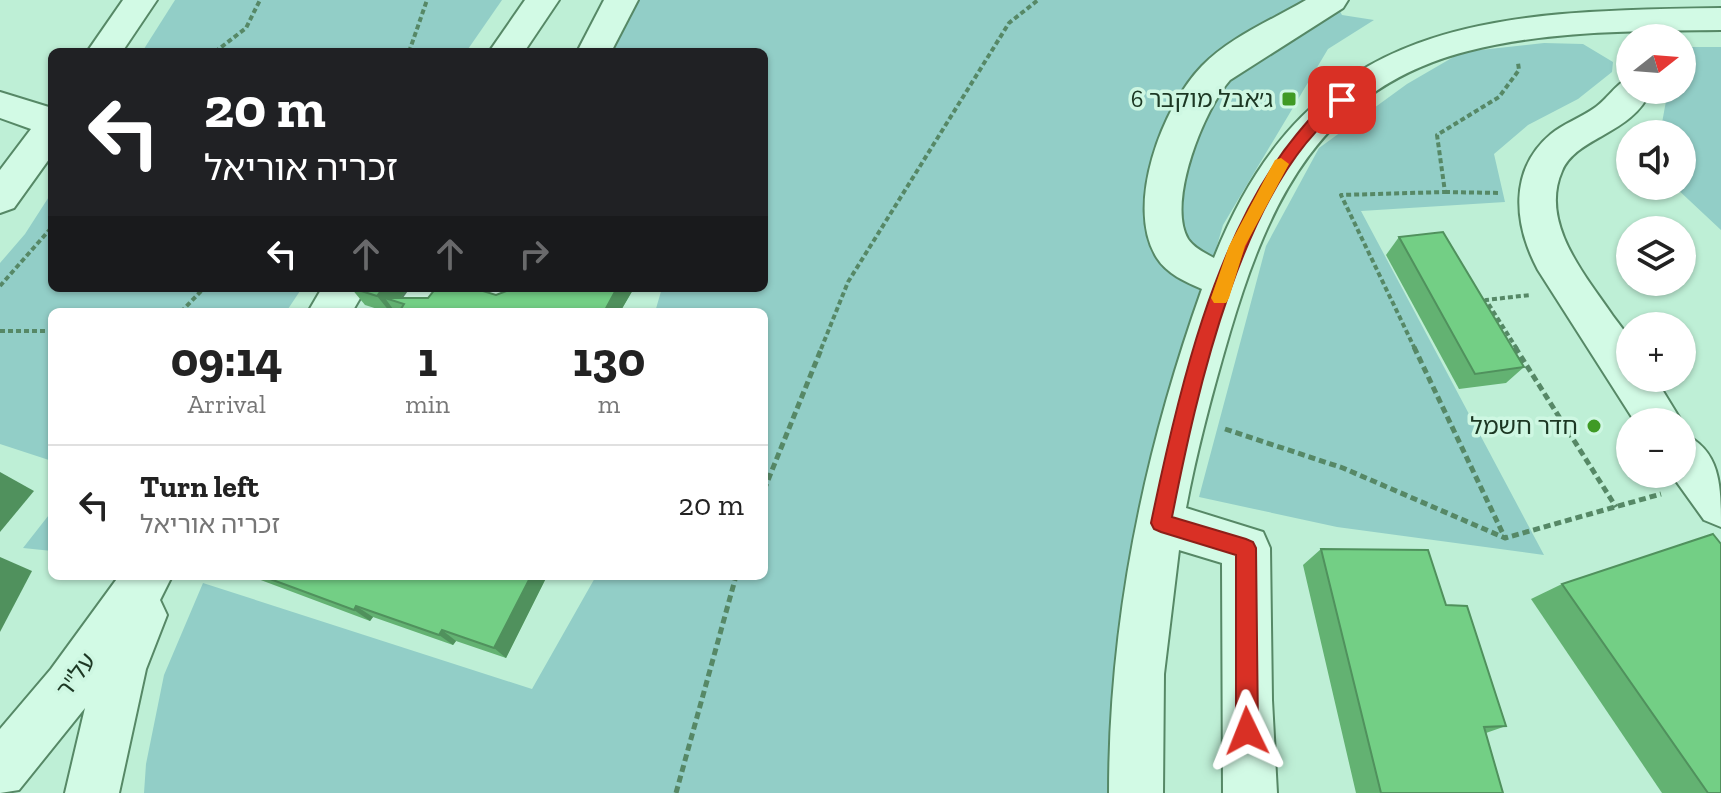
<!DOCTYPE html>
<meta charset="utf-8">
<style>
body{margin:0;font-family:"Zilla Slab","Noto Sans Hebrew",serif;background:#f6f6f6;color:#222;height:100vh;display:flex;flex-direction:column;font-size:30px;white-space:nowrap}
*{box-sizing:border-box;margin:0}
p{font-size:26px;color:#767676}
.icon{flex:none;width:44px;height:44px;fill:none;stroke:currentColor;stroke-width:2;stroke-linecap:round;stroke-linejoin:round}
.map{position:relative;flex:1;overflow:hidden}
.drawer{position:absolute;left:48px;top:308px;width:720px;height:272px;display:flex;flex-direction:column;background:#fff;border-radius:12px;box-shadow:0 2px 6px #0004}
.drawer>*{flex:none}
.hud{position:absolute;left:48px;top:48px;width:720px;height:244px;border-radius:12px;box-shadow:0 2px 6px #0004;background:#202124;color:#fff;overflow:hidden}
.needle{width:52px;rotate:73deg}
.buttons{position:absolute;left:1616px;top:24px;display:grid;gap:16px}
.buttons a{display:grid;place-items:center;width:80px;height:80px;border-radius:50%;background:#fff;box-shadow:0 2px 6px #0004;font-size:40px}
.pin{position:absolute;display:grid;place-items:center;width:68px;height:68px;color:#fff;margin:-34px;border-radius:16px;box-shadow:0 4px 12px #0006}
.me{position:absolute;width:88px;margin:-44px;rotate:358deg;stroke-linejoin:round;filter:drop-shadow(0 0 6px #0008)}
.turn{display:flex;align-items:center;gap:28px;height:168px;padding:0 24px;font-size:36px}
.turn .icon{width:104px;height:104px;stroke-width:2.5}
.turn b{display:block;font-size:56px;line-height:68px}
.lanes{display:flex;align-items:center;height:76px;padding:0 24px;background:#0003;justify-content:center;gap:40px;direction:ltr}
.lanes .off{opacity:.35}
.eta{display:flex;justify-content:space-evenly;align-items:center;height:136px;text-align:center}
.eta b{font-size:48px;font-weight:800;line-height:56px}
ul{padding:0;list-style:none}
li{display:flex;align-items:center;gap:24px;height:120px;padding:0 24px;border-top:2px solid #e0e0e0}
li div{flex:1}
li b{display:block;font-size:30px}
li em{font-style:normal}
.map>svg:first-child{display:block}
.green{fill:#92cec7}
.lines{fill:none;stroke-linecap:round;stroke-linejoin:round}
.minor-casing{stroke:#568866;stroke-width:4}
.path-far1{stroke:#568866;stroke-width:4;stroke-dasharray:5 3;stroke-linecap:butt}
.path{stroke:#568866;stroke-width:5;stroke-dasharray:7 4;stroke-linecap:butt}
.minor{fill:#d2fae5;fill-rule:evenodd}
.wall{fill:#63b272}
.shaded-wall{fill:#50915d}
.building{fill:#73cf85;stroke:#50915d;stroke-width:2}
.route{fill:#d93025;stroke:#8d1f18;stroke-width:2}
.slow{fill:#f59e0b}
.poi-dot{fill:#3f9a24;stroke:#cef7e2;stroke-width:3}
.labels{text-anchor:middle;stroke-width:7;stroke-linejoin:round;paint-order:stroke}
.poi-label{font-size:24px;fill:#1c3723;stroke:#cef7e2;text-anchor:end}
.street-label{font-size:24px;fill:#1c3723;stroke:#cef7e2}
</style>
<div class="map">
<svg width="1721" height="793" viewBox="0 0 1721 793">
<rect width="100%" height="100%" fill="#beefd6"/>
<g class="green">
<path d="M 175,0 L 502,0 L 466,52 L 142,52 Z"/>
<path d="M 625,0 L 1334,0 L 1342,15 L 1374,20 L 1328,49 L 1223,225 L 1165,425 L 1130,793 L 144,793 L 146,764 L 164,675 L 203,583 L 532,689 L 596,576 L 764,576 L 764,312 L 655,312 L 662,288 L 764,288 L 764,52 L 590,52 Z"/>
<path d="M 1544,43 L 1583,44 L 1613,62 L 1612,72 L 1578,99 L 1528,125 L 1494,154 L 1505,202 L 1361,211 L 1544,555 L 1337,527 L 1199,497 L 1266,246 L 1319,148 L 1407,84 L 1462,52 Z"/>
<path d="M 1682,47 L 1721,47 L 1721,230 L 1674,186 L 1682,186 L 1682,134 L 1660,134 L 1668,90 L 1682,90 Z"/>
<path d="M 52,192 L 52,288 L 302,288 L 286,312 L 52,312 L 52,461 L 0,444 L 0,263 L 25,234 Z"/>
<path d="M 52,511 L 52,551 L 23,548 Z"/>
</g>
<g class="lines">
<g class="minor-casing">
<g id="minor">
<path d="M 123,0 L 157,0 L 122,52 L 87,52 Z"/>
<path d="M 525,0 L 559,0 L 524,52 L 489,52 Z"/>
<path d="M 604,0 L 638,0 L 611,52 L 577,52 Z"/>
<path d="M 1306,0 L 1348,0 L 1343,8 L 1230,80 C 1205,108 1166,202 1188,239 C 1194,248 1205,253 1214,258 C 1309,16 1493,11 1721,8 L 1721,30 C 1637,31 1550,30 1468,51 C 1322,88 1269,200 1230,332 C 1213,390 1197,449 1186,508 L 1263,532 L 1270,548 L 1272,700 L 1277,793 L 1223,793 L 1222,563 L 1179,550 L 1164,674 L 1163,793 L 1109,793 C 1109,620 1144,452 1202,289 C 1186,282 1167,274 1157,258 C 1124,206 1163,106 1202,66 C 1230,37 1272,20 1306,0 Z"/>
<path d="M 1630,78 L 1630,90 L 1651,90 C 1632,135 1577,136 1562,171 C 1539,223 1586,276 1613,316 C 1618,323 1627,333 1630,341 C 1633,351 1630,367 1630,378 L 1655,378 L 1682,422 L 1682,423 L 1635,422 L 1538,270 C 1514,225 1508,170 1551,134 C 1563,124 1580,118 1593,109 C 1607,100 1617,82 1630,78 Z"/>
<path d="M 0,92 L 52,108 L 52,155 L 14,208 L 0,213 L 0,170 L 31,129 L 0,118 Z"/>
<path d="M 322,288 L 366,288 L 352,312 L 308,312 Z"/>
<path d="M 410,288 L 457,288 L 440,312 L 393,312 Z"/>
<path d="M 470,288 L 523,288 L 526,293 L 520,305 L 505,310 L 476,300 Z"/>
<path d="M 1682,433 C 1721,450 1721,486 1721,527 L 1704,520 L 1671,474 L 1682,474 Z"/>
<path d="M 119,576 L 172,576 L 160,600 L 167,615 L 146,669 L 119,793 L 65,793 L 85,708 L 19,790 L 0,793 L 0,729 L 51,669 Z"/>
</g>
</g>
<g class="path-far1">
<path d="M 215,52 L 246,28 L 260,0"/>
<path d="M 409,52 L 427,0"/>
<path d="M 1445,192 L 1500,193"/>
<path d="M 0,286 L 52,227"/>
<path d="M 181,312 L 204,288"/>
<path d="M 0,331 L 52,331"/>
<path d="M 821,349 L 848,282 L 1009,23 L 1038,0"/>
<path d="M 1415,349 L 1341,195 L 1445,192 L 1437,135 L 1499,97 L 1519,70 L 1518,63"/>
<path d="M 1517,349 L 1486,300 L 1530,295"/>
</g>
<g class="path">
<path d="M 1414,347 L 1505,538"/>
<path d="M 1515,347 L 1616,507"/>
<path d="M 1225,429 L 1343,468 L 1505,538 L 1661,494"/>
<path d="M 764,490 L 822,347"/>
<path d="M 676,793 L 736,576"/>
</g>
<use href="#minor" class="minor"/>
</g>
<g class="wall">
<path d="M 1399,237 L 1524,367 L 1506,383 L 1459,389 L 1386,255 Z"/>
<path d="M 351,288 L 401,298 L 496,295 L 634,288 L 620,312 L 395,312 L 393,309 L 391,312 L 387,312 L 365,305 Z"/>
<path d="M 1321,549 L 1446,605 L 1506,726 L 1486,733 L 1503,793 L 1356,793 L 1303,565 Z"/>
<path d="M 250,576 L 547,576 L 506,658 L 456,641 L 453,645 L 373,617 L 370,621 Z"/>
<path d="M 1562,584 L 1721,793 L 1662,793 L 1531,599 Z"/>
</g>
<g class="shaded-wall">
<path d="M 383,288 L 408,288 L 398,302 L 385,298 L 393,309 L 391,312 L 390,312 L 377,296 Z"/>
<path d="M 617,288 L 634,288 L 620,312 L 604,312 Z"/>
<path d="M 0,472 L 34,491 L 0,532 Z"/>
<path d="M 0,557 L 32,571 L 0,632 Z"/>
<path d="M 531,576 L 547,576 L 506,658 L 494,648 Z"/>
<path d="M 356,606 L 373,617 L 370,621 L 354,610 Z"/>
<path d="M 442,630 L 456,641 L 453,645 L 439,635 Z"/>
</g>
<g class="building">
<path d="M 1443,232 L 1524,367 L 1475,374 L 1399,237 Z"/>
<path d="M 352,288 L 383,288 L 377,296 Z"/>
<path d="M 436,288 L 473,288 L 496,295 L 514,288 L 617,288 L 604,312 L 399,312 L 404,304 L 385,298 L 428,298 Z"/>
<path d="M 1713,534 L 1721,544 L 1721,793 L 1708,793 L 1562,584 Z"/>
<path d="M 1321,549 L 1428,550 L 1446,605 L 1467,606 L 1506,726 L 1484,727 L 1503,793 L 1381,793 Z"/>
<path d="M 262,576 L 531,576 L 494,648 L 442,630 L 439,635 L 356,606 L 354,610 Z"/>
</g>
<path class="route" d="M 1342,95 L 1347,96 L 1347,104 C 1242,178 1196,396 1172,517 L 1246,539 L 1253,542 L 1256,548 L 1258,731 L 1255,739 L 1247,742 L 1239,739 L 1236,731 L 1236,555 L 1161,532 L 1154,529 L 1151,523 C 1177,397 1214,234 1297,134 C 1310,119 1322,101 1342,95 Z"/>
<path class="slow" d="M 1281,158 L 1289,164 L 1245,246 L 1229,298 L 1226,303 L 1214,303 L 1211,298 L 1229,246 L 1275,160 Z"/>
<g class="poi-dot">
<rect x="1281" y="91" width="16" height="16" rx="4"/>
<circle cx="1594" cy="426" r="8"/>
</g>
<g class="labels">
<g class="poi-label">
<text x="1273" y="107">ג׳אבל מוקבר 6</text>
<text x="1578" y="434">חדר חשמל</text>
</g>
<g class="street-label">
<text transform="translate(76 675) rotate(-53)" y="8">על"ר</text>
</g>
</g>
</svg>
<div class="buttons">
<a><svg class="needle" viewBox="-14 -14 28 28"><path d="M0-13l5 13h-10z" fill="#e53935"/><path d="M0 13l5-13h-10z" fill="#767676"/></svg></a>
<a><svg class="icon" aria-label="sound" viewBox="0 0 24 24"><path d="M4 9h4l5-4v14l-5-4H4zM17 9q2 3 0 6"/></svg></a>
<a><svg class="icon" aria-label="layers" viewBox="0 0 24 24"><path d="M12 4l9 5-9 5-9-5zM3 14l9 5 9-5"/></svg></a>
<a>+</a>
<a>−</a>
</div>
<div class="pin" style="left:1342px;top:100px;background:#d93025"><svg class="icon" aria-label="arrive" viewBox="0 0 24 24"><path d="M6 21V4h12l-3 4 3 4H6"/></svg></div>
<svg class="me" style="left:1247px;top:731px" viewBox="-20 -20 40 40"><path d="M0-17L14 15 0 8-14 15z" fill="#d93025" stroke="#fff" stroke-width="4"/></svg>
<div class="hud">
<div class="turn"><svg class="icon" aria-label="left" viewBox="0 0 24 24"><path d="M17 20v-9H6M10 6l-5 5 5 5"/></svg><div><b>20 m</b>זכריה אוריאל</div></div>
<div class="lanes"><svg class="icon" aria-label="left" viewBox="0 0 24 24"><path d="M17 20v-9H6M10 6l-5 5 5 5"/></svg><svg class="icon off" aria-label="ahead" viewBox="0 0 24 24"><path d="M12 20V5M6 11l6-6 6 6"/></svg><svg class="icon off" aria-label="ahead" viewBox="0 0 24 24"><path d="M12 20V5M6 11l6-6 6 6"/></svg><svg class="icon off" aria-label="right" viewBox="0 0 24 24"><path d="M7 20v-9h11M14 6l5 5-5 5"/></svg></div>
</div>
<section class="drawer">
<div class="eta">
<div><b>09:14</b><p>Arrival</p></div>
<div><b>1</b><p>min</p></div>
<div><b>130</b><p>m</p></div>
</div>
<ul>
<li><svg class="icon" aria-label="left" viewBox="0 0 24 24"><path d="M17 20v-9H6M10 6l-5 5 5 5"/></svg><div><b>Turn left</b><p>זכריה אוריאל</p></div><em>20 m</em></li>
</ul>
</section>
</div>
